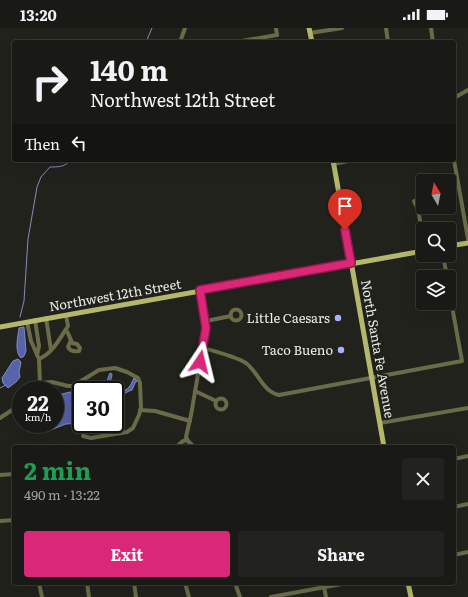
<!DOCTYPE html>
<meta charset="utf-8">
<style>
body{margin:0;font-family:Literata,serif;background:#22231e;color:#f1f3f6;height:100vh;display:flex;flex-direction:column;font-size:15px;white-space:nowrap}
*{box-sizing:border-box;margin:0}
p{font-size:13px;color:#9fa1a0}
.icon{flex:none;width:22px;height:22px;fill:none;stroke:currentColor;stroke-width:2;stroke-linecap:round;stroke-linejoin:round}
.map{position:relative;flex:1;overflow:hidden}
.sheet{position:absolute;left:12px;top:417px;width:444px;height:140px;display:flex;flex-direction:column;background:#191a15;border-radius:4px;box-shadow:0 4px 16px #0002,0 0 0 1px #373834}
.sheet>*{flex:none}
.banner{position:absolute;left:12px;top:12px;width:444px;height:122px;border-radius:4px;box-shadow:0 4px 16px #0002,0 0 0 1px #373834;background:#191a15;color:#f1f3f6;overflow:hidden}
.needle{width:26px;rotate:350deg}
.tools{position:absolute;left:416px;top:146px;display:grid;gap:8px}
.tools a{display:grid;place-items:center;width:40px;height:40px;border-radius:4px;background:#191a15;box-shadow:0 4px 16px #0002,0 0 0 1px #373834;font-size:20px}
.speed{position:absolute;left:12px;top:353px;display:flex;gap:8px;font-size:20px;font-weight:700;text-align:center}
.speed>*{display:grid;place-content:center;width:52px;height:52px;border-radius:50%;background:#191a15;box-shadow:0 4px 16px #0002,0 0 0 1px #373834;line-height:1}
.speed small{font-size:10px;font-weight:400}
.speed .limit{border:2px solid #111;border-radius:6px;background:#fff;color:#111}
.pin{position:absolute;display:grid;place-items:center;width:34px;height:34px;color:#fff;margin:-41px -17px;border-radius:50% 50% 50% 0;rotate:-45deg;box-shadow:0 0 4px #0007}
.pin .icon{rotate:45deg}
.me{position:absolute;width:44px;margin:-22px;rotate:10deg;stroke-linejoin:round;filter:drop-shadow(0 0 3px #0008)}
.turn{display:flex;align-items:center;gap:14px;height:84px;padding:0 12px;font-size:18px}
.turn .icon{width:52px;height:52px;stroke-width:2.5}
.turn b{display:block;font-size:28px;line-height:34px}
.then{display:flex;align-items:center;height:38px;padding:0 12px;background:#0003;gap:8px;font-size:15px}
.round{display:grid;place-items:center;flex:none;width:42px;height:42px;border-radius:4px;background:#22231e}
.headline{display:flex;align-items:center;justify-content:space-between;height:68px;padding:0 12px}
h1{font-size:24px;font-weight:700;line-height:30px;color:#1e9e55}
.button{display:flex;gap:8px;margin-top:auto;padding:8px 12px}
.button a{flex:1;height:46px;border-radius:4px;background:#db2777;color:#fff;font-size:16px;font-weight:700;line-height:46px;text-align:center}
.button a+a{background:#22231e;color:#f1f3f6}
.status{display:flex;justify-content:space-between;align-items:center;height:28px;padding:0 20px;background:#191a15;direction:ltr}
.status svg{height:11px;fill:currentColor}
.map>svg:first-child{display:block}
.water{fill:#5763ab;stroke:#838cbd}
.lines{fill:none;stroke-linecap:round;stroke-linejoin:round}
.stream{stroke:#838cbd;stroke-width:1}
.minor{stroke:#6a6c49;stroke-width:4}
.major{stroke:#b4b76c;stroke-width:5}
.route-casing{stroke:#8e194d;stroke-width:10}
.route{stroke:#db2777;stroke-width:7}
.poi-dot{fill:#a3b2fd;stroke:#21221c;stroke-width:1.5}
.labels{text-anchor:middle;stroke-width:4;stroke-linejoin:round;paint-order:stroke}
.street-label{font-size:13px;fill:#ebebe7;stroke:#21221c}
.poi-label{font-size:13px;fill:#ebebe7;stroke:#21221c;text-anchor:end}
</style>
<div class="status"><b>13:20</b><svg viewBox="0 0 49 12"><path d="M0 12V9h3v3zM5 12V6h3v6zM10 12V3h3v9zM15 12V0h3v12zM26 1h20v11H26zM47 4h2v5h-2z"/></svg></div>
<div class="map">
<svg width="468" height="569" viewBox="0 0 468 569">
<rect width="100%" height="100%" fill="#21221c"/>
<g class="water">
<path d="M 24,299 L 26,323 L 24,328 L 21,330 C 14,323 18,309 19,300 Z"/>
<path d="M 18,331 L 21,334 L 19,344 L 20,349 L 16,354 L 8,360 L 3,355 L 2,350 L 13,333 Z"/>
<path d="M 110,345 L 112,346 C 112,349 110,352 111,355 C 112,361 122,365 127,361 C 130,359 132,354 134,350 L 137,353 L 135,355 L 132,362 C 120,366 122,371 121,382 L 115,386 L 115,362 L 103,362 C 107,357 107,351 110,345 Z"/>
<path d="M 70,364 L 72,365 L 77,373 L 81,373 L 81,395 L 66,396 L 48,403 C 44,403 38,400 36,396 L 55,396 L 55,370 L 62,366 Z"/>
</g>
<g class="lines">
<g class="stream">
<path d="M 146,14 L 152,0"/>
<path d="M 20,289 L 24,273 L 28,211 L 37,159 L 41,149 L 50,139 C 58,139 66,139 70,132"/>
<path d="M 0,360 L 6,357"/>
</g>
<g class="minor">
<path d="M 386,0 L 388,14"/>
<path d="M 431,0 L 433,14"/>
<path d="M 310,5 L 342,0"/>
<path d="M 180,14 L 185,0"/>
<path d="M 236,14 L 277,7 L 276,0"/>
<path d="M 454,70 L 468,62"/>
<path d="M 454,132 L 468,211"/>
<path d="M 333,136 L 354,132"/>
<path d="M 414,173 L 418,181 L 423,210"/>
<path d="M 443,227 L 447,249"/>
<circle cx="236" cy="287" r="5.5"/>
<path d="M 46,290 L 51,322"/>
<path d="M 35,292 L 39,318 L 37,327"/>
<path d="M 206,293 L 231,288"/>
<path d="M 27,294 L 31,313 L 39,331 L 40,355 L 38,362"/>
<path d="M 66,302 C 69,306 70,310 72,315 L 77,316 L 80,320 L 79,323 C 73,324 70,323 68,319 L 71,312"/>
<path d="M 203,320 C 214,323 237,329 246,335 C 258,344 263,364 279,367 L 462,333 L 449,262"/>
<path d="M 39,331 C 53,325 60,310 68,298 L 66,287"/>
<path d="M 40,355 L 52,354 L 68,358 L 73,358 L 99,342 L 115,340 L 127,344 L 138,350 L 140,355 L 141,380 L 139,387 L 133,400 L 127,404 L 91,410 L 83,408"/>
<path d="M 195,363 L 216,373"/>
<circle cx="221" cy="376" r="5.5"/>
<path d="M 140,382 L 155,383 L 190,393"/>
<path d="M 0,390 L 21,376"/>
<path d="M 380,395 L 468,380"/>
<path d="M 176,419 L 183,413 L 187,412"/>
<path d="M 194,419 L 188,413 L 186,409 L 191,387 L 206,300 L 200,262"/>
<path d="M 454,431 L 468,428"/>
<path d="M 0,447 L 14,446"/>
<path d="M 454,479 L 468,476"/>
<path d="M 0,493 L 14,492"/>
<path d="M 454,527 L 468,524"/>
<path d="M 39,555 L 42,569"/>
<path d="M 87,555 L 89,569"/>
<path d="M 134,555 L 136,569"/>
<path d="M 185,555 L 189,569"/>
<path d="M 235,555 L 240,569"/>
<path d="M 324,559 L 326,569"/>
<path d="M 271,569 L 347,555"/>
</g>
<g class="major">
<path d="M 309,0 L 312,14"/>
<path d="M 333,132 L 384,419"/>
<path d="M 449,218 L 468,215"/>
<path d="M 0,299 L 423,223"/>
<path d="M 408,555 L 411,569"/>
</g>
</g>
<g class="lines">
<g class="route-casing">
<path id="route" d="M 200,334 L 206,300 L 200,262 L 351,235 L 345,202"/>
</g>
<use href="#route" class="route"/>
</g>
<g class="poi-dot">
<circle cx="338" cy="290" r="4"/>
<circle cx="341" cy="322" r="4"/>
</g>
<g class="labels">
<g class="street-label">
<text transform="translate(115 267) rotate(-10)" y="5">Northwest 12th Street</text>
<text transform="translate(378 321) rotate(80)" y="5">North Santa Fe Avenue</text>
</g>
<g class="poi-label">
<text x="330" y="295">Little Caesars</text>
<text x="333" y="327">Taco Bueno</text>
</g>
</g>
</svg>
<div class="tools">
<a><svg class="needle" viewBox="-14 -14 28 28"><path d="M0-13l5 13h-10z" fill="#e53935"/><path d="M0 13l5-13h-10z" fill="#9fa1a0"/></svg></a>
<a><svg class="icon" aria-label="search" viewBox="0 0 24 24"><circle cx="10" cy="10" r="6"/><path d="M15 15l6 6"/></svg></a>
<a><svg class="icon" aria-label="layers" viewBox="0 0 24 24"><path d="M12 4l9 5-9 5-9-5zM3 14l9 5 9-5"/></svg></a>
</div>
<div class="speed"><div>22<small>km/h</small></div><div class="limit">30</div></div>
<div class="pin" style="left:345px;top:202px;background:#d93025"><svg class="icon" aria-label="arrive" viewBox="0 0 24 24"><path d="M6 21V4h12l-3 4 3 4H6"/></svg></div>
<svg class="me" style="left:200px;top:334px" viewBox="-20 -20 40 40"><path d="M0-17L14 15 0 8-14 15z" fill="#db2777" stroke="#fff" stroke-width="4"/></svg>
<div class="banner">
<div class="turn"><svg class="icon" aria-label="right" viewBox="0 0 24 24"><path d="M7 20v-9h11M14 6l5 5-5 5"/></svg><div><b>140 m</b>Northwest 12th Street</div></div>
<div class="then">Then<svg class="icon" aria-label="left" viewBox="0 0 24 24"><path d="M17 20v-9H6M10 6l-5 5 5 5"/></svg></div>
</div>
<section class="sheet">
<div class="headline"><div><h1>2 min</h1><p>490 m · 13:22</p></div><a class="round"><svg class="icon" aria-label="close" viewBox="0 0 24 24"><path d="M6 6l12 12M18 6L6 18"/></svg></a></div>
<div class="button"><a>Exit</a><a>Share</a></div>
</section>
</div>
